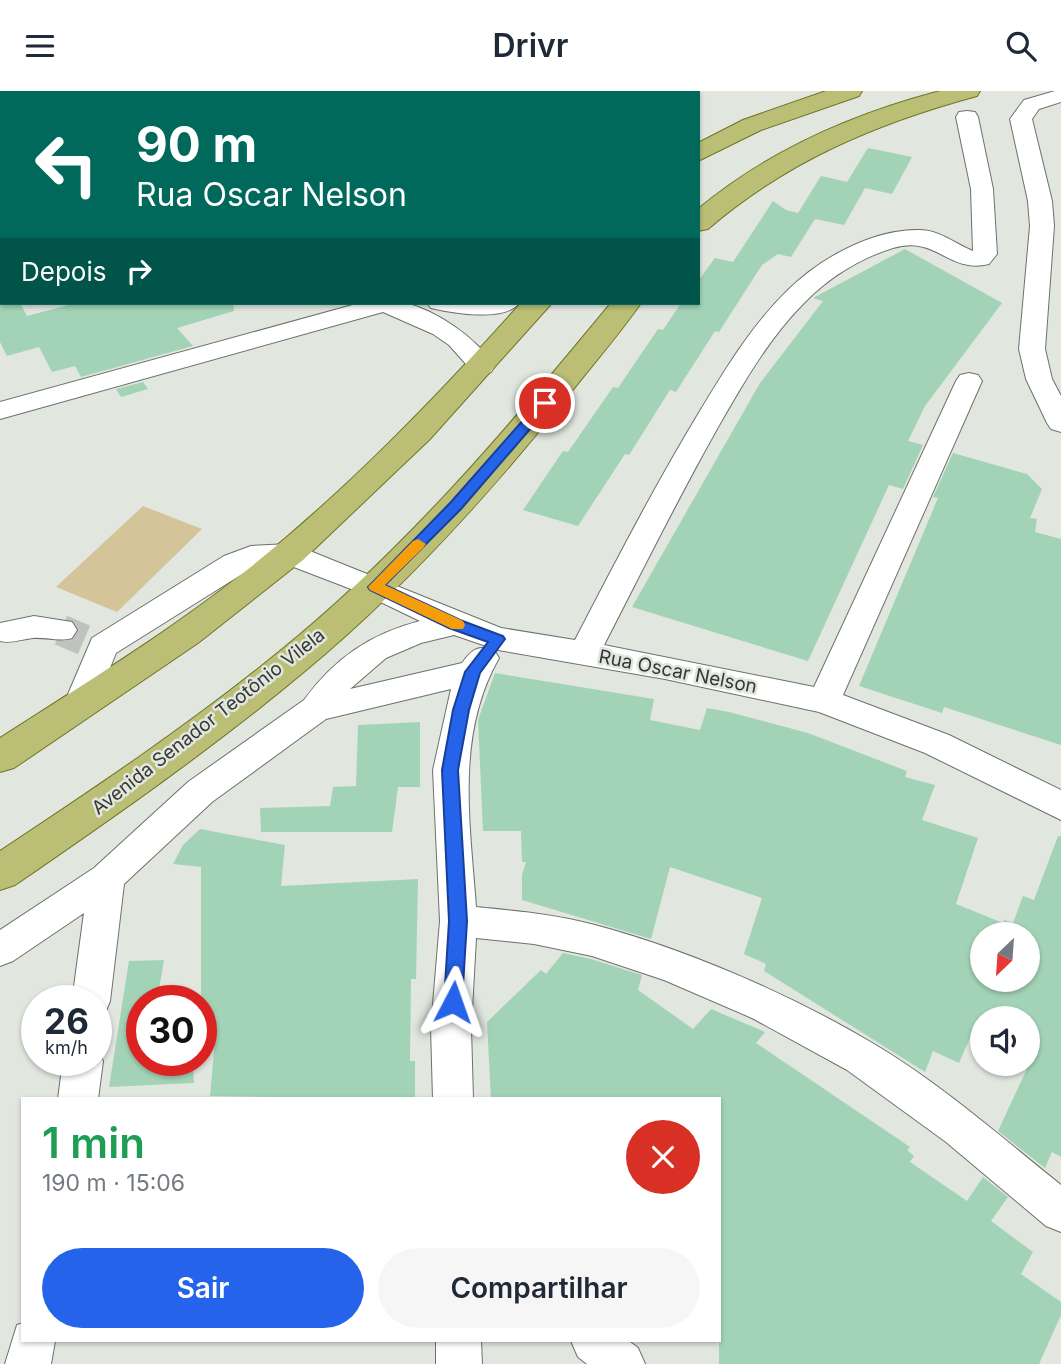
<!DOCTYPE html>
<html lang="pt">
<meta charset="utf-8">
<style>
body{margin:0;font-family:Inter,sans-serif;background:#f6f6f7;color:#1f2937;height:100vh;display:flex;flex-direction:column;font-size:26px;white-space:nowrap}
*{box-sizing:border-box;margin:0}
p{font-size:23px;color:#747a83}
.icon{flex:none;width:38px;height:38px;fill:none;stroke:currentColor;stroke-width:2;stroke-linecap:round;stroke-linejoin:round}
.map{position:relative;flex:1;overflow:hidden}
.sheet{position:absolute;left:21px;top:1006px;width:700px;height:245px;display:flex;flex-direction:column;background:#fff;border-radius:0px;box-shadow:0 2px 5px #0004}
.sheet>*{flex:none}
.top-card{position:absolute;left:0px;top:0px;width:700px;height:214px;box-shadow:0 2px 5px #0004;background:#00695c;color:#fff;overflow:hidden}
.needle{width:46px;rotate:205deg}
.controls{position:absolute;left:970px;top:831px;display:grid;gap:14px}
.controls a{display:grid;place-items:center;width:70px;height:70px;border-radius:50%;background:#fff;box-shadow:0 2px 5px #0004;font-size:35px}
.speed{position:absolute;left:21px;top:894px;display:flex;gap:14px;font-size:35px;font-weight:700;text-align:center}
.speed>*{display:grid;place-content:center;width:91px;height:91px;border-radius:50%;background:#fff;box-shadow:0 2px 5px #0004;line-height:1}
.speed small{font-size:18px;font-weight:400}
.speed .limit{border:10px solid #d22;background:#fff;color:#111}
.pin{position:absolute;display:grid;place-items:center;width:60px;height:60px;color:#fff;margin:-30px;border:4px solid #fff;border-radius:50%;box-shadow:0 2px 7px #0007}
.me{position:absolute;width:77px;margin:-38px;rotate:4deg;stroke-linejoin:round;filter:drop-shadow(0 0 5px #0008)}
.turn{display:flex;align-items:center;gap:24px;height:147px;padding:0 21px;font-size:32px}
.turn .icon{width:91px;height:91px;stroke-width:2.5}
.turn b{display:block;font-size:49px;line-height:60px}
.then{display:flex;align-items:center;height:66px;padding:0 21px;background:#0003;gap:14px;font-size:26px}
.round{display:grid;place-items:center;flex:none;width:74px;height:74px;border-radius:37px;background:#f6f6f7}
.summary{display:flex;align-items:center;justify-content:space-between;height:119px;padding:0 21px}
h1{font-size:42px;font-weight:600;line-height:52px;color:#1e9e55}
.cta{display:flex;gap:14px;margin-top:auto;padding:14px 21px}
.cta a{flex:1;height:80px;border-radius:42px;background:#2563eb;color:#fff;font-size:28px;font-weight:600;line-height:80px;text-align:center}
.cta a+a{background:#f6f6f7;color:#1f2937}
header{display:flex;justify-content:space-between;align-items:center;height:91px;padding:0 21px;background:#fff;font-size:32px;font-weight:600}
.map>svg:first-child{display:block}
.green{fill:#d4c499}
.building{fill:#a3d3b6;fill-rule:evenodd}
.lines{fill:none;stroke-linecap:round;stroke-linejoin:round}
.minor-tunnel{stroke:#bfc3bd;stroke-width:31;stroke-dasharray:31 16;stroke-linecap:butt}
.minor-casing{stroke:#6d716b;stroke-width:2}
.major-casing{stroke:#707424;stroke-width:2}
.minor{fill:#fff;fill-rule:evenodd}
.major{fill:#bbbf76;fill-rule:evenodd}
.route{fill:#2563eb;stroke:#184099;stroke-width:2}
.slow{fill:#f59e0b}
.labels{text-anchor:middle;stroke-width:5;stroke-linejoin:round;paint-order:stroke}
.street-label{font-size:19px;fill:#373836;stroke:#e1e6df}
</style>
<header><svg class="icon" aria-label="menu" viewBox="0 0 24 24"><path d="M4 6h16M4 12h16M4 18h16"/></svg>Drivr<svg class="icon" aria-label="search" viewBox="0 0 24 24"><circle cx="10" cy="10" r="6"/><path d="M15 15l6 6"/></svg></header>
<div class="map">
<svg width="1061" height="1273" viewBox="0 0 1061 1273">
<rect width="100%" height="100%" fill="#e1e6df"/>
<path class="green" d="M 143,415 L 202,438 L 117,521 L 56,496 Z"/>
<g class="building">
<path d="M 868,57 L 912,66 L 892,103 L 865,97 L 844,134 L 815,128 L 791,166 L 778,163 L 762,174 L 719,241 L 715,240 L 676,301 L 670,299 L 629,364 L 625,363 L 578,435 L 523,419 L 563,360 L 568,361 L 613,296 L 618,297 L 658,238 L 663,239 L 681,212 L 698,212 L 698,190 L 715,167 L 733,171 L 773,110 L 786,119 L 798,122 L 821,85 L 847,91 Z"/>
<path d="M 905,158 L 1002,212 L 925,315 L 908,350 L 923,354 L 903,398 L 889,394 L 808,570 L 632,516 L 760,292 L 823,210 L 813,207 Z"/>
<path d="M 0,175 L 2,212 L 20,212 L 27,225 L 76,212 L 233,212 L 234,220 L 177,237 L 193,255 L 81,286 L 75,275 L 52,281 L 39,256 L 7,265 L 0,251 Z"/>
<path d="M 143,291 L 148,298 L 121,306 L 116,298 Z"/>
<path d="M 953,362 L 1027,383 L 1042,398 L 1030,427 L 1037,428 L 1035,441 L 1061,448 L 1061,654 L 944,616 L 942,622 L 859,595 L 938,407 L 933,406 Z"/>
<path d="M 495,582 L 654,608 L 650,629 L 700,639 L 707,617 L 729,621 L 808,642 L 907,680 L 905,686 L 935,694 L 922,729 L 978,747 L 956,813 L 1003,832 L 1004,829 L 1013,832 L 1023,805 L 1034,809 L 1058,745 L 1061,745 L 1061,1066 L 1052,1061 L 1045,1077 L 998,1040 L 1031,969 L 1027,967 L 1027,928 L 982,928 L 982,944 L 973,940 L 959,972 L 933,960 L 925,981 L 764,880 L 766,873 L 744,863 L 762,807 L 670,776 L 651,848 L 522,809 L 522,784 L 526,771 L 522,771 L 521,740 L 483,740 L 478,629 ZM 982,844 L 1027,844 L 1027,889 L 982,889 Z"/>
<path d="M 420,631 L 420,696 L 398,696 L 392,741 L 261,741 L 260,717 L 330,715 L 333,696 L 356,695 L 358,634 Z"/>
<path d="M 200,738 L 285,754 L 281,795 L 418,788 L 416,888 L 411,888 L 410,970 L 415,970 L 415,1008 L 210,1005 L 215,948 L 201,948 L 201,776 L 173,773 L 183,754 Z"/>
<path d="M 563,862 L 591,868 L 642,884 L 638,899 L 693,938 L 711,918 L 765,941 L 756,952 L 910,1056 L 907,1059 L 914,1065 L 910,1071 L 967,1110 L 983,1086 L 1008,1106 L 991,1130 L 1033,1161 L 1021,1183 L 1061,1211 L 1061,1224 L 1039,1273 L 719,1273 L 719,1008 L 491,1008 L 487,931 L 541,879 L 546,883 Z"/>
<path d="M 164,869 L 157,910 L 142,910 L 142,970 L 193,970 L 194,992 L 109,996 L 129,870 Z"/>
</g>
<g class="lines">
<path class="minor-tunnel" d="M 61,539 L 84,549"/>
<g class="minor-casing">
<g id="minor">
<path d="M 0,0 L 21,0 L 2,2 L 0,8 Z"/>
<path d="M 566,0 L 592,0 L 565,2 Z"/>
<path d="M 1055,0 L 1061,0 L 1061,11 L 1039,18 L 1032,28 L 1052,110 L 1054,135 L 1045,258 L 1052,288 L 1061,305 L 1061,341 L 1051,338 L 1047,332 L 1026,288 L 1019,258 L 1030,135 L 1028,110 L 1010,28 L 1024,9 Z"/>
<path d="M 967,20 L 975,21 L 978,26 L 993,98 L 997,163 L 989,173 C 948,183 937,144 893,157 C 860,167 828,187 804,212 C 768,248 742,294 717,338 C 677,409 641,482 604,554 L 814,596 L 956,290 L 960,284 L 969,282 L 978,284 L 982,290 L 843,604 L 949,644 L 1061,699 L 1061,729 L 925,662 L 819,621 L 665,588 L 498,559 L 454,544 L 421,552 L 386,567 L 350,598 L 462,572 C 472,558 478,554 494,559 L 499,567 C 455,644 470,732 476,816 C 515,820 553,823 591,833 C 684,857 792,904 874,953 C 940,992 1001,1046 1061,1094 L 1061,1141 L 1046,1135 L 946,1051 L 847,979 L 752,927 L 664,889 L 592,865 L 534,853 L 476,847 L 471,937 L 473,1008 L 433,1008 L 431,937 L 440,830 L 433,679 L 451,598 L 326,628 L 212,711 L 124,793 L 110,910 L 105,922 L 96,925 L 96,910 L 72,910 L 84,822 L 13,870 L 0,875 L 0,839 L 94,777 L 188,691 L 304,609 C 335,567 370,543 420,530 L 364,503 L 286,473 L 255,475 L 116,562 L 91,624 L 79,627 L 67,624 L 63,615 L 92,547 L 224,465 L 251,455 L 289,453 L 300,456 L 501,537 L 575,549 C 614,474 653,398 697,325 C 723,282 750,236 787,200 C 819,168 872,138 919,139 C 940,139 955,153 973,160 L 971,98 L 956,26 L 959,21 Z"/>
<rect x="0" y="140" width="2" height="14"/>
<path d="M 360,212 C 374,212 391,209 405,212 C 438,220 476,247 495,275 L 491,281 L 482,283 L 473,281 L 449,254 L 433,243 L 383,221 L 0,328 L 0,311 Z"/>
<path d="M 427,212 L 519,212 C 505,231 452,222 431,217 Z"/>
<path d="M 34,525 L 72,531 L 77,539 L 72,547 C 59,551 47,546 33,547 C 22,548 11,553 0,550 L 0,532 Z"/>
<path d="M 96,957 L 103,970 L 98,1008 L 58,1008 L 63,970 L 96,970 Z"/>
<path d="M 23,1232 L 23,1250 L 55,1250 L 51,1273 L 5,1273 L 17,1234 Z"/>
<path d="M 436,1250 L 481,1250 L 482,1273 L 436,1273 Z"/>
<path d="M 571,1250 L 629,1250 L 638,1257 L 645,1273 L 587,1273 L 578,1266 Z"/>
</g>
</g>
<g class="major-casing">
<g id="major">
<path d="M 826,0 L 862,0 L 859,5 L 761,39 L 698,70 L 698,52 L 743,29 Z"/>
<path d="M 940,0 L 980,0 L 977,5 C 877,32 787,70 708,138 L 698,140 L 698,118 C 768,60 852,23 940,0 Z"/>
<path d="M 521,212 L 552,212 L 430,348 L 303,469 L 198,552 L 14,677 L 0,681 L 0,647 C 84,593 169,541 247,479 C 347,399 436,307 521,212 Z"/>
<path d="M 611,212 L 641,212 C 620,242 595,271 572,300 C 492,400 404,498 305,580 C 213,657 114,726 15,794 L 0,799 L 0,760 C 95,697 191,633 280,560 C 405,459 509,336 611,212 Z"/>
</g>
</g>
<use href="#minor" class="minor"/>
<use href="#major" class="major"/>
</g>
<path class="route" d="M 545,308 L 551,312 L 550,315 L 461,418 L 385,494 L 460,529 L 503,545 L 505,548 L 480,582 L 469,619 L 458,679 L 467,830 L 462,911 L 459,916 L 453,919 L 446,916 L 444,911 L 449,830 L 442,679 L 453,619 L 465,581 L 488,551 L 449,537 L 370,499 L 368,496 L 451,411 L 540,310 Z"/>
<path class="slow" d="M 418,448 L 426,453 L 423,457 L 385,494 L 463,530 L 465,534 L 463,538 L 452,538 L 370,499 L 368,496 L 413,450 Z"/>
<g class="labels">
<g class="street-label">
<text transform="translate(678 580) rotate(11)" y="7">Rua Oscar Nelson</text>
<text transform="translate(208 630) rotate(-38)" y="7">Avenida Senador Teotônio Vilela</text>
</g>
</g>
</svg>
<div class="controls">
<a><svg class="needle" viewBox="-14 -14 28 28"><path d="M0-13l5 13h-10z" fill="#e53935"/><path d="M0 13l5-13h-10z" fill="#747a83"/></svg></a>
<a><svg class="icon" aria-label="sound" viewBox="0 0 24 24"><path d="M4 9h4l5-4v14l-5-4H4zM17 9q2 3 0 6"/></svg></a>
</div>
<div class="speed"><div>26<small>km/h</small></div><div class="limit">30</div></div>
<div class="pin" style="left:545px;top:312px;background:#d93025"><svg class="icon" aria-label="arrive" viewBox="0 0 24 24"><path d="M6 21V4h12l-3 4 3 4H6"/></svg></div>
<svg class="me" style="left:453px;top:911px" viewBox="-20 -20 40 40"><path d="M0-17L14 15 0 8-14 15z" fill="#2563eb" stroke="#fff" stroke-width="4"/></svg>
<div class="top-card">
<div class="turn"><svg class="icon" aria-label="left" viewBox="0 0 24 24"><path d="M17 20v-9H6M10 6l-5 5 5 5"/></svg><div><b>90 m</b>Rua Oscar Nelson</div></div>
<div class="then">Depois<svg class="icon" aria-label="right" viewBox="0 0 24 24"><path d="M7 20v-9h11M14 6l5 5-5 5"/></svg></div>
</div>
<section class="sheet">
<div class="summary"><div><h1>1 min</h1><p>190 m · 15:06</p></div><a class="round" style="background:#d93025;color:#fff"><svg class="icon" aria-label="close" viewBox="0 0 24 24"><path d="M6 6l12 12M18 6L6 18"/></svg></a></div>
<div class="cta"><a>Sair</a><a>Compartilhar</a></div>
</section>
</div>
